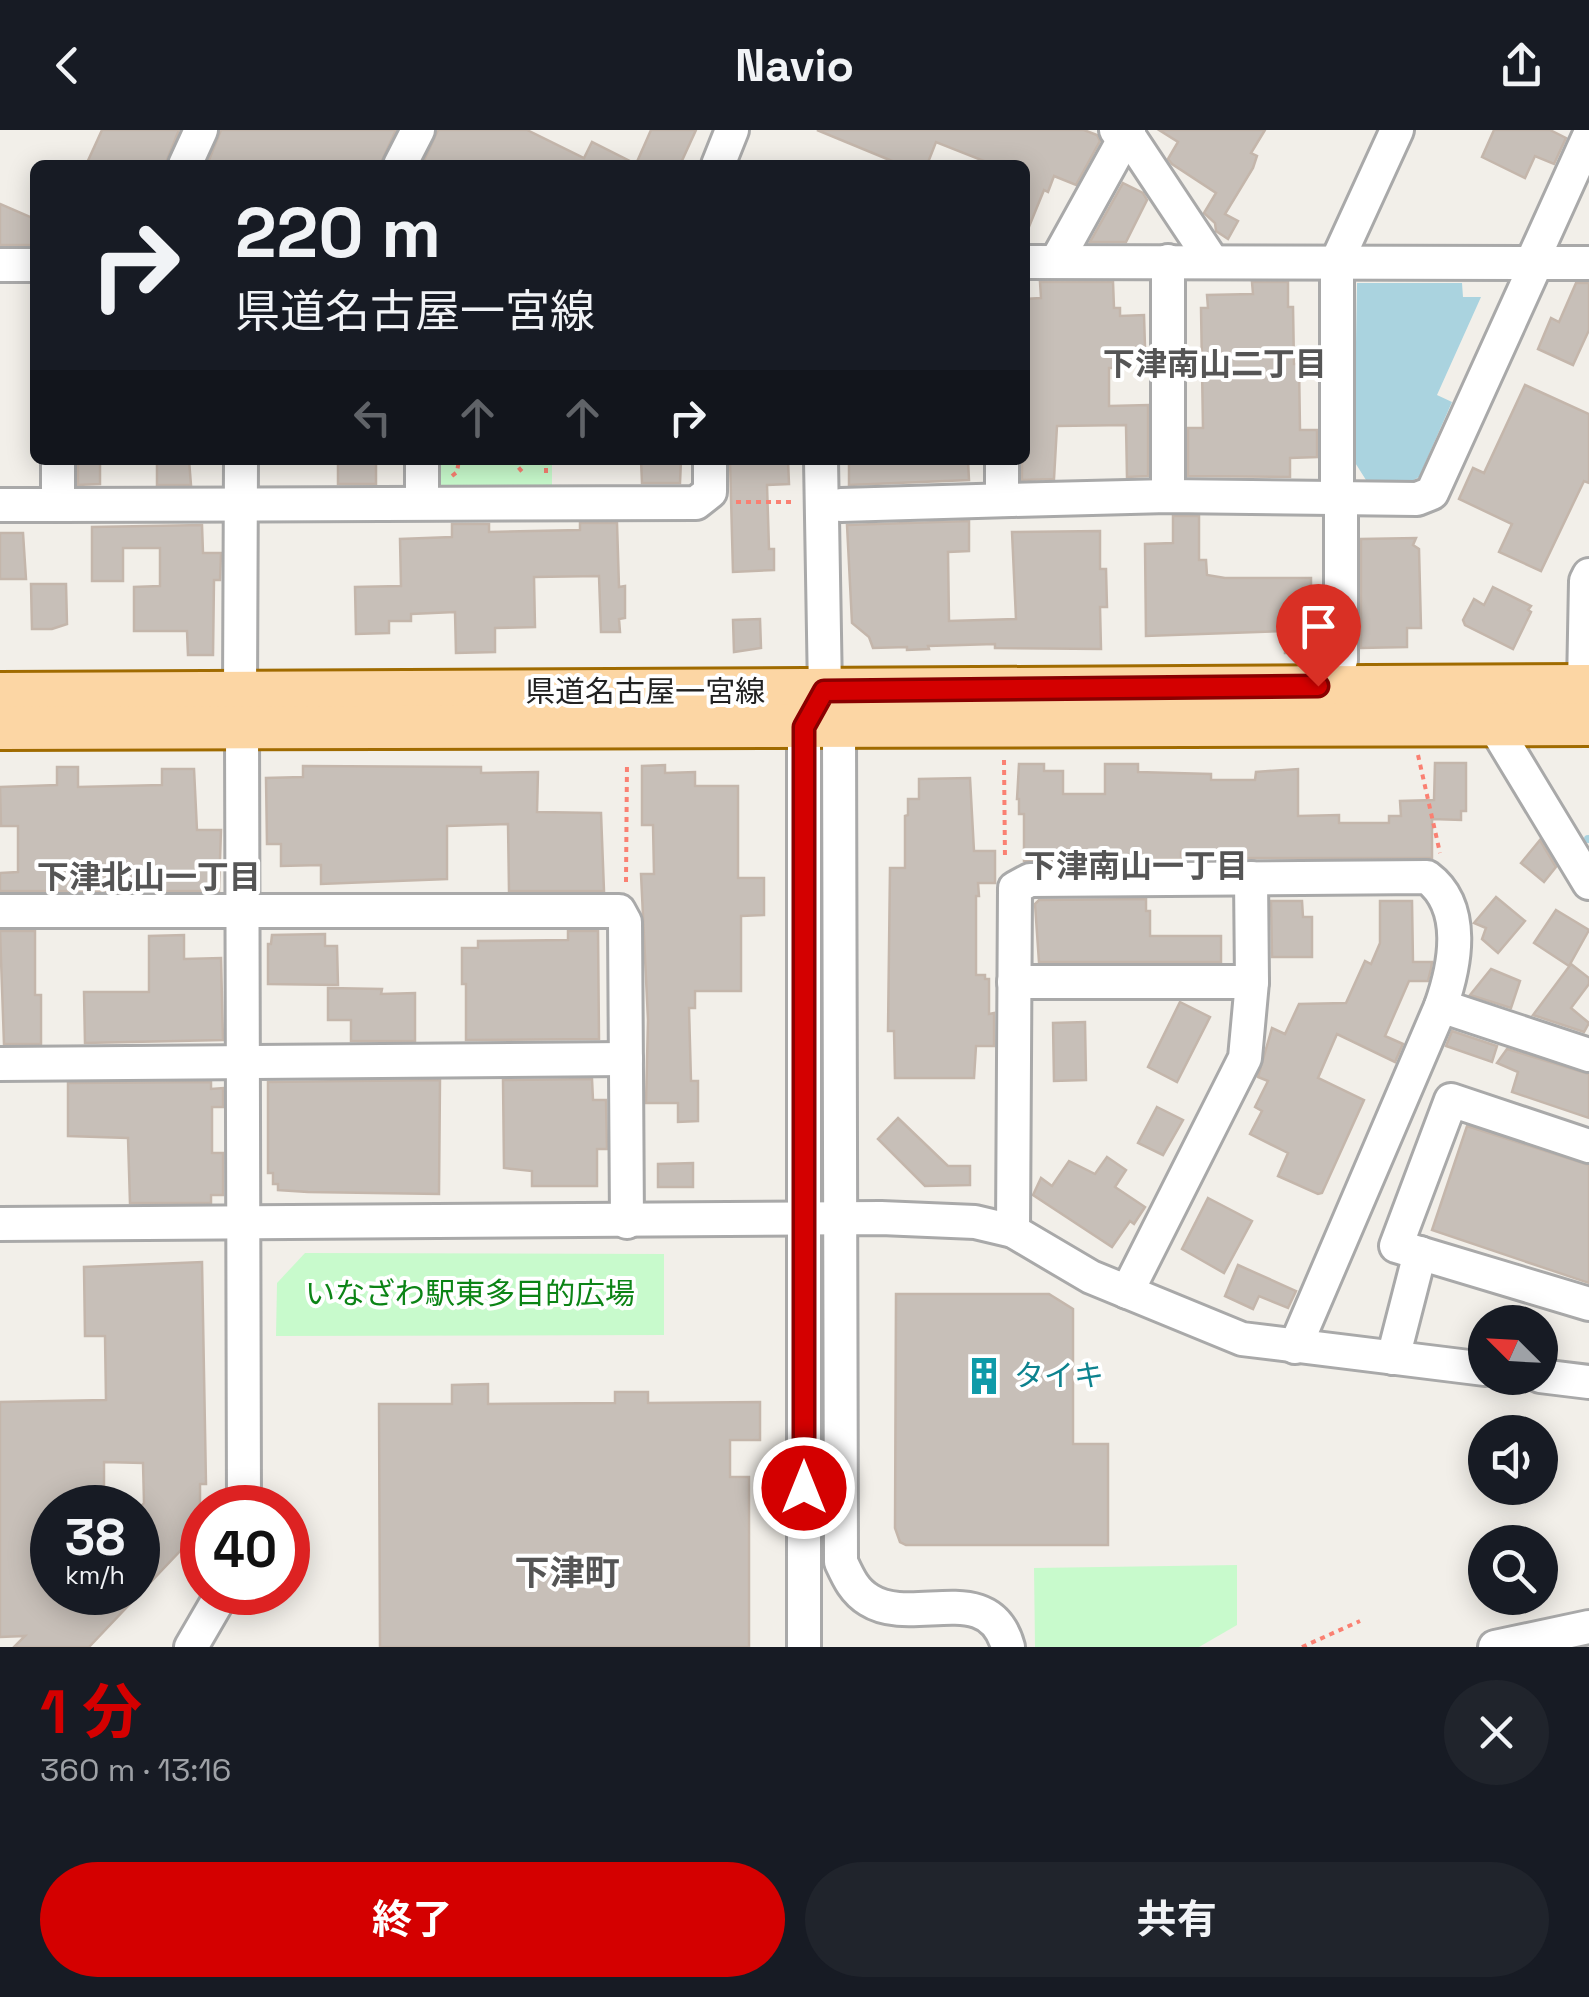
<!DOCTYPE html>
<html lang="ja">
<meta charset="utf-8">
<style>
body{margin:0;font-family:"Space Grotesk","Noto Sans JP",sans-serif;background:#20242c;color:#f1f3f6;height:100vh;display:flex;flex-direction:column;font-size:38px;white-space:nowrap}
*{box-sizing:border-box;margin:0}
p{font-size:32px;color:#9ea1a6}
.icon{flex:none;width:55px;height:55px;fill:none;stroke:currentColor;stroke-width:2;stroke-linecap:round;stroke-linejoin:round}
.map{position:relative;height:1517px;overflow:hidden}
.sheet{display:flex;flex-direction:column;background:#171b24;flex:1}
.sheet>*{flex:none}
.hud{position:absolute;left:30px;top:30px;width:1000px;height:305px;border-radius:15px;box-shadow:0 5px 25px #0003;background:#171b24;color:#f1f3f6;overflow:hidden}
.needle{width:65px;rotate:294deg}
.controls{position:absolute;left:1468px;top:1175px;display:grid;gap:20px}
.controls a{display:grid;place-items:center;width:90px;height:90px;border-radius:50%;background:#171b24;box-shadow:0 5px 25px #0003;font-size:50px}
.speed{position:absolute;left:30px;top:1355px;display:flex;gap:20px;font-size:50px;font-weight:700;text-align:center}
.speed>*{display:grid;place-content:center;width:130px;height:130px;border-radius:50%;background:#171b24;box-shadow:0 5px 25px #0003;line-height:1}
.speed small{font-size:25px;font-weight:400}
.speed .limit{border:15px solid #d22;background:#fff;color:#111}
.pin{position:absolute;display:grid;place-items:center;width:85px;height:85px;color:#fff;margin:-102px -42px;border-radius:50% 50% 50% 0;rotate:-45deg;box-shadow:0 0 10px #0007}
.pin .icon{rotate:45deg}
.me{position:absolute;width:110px;margin:-55px;rotate:0deg;stroke-linejoin:round;filter:drop-shadow(0 0 8px #0008)}
.turn{display:flex;align-items:center;gap:35px;height:210px;padding:0 40px;font-size:45px}
.turn .icon{width:130px;height:130px;stroke-width:2.5}
.turn b{display:block;font-size:70px;line-height:85px}
.lanes{display:flex;align-items:center;height:95px;padding:0 40px;background:#0003;justify-content:center;gap:50px;direction:ltr}
.lanes .off{opacity:.35}
.round{display:grid;place-items:center;flex:none;width:105px;height:105px;border-radius:52px;background:#20242c}
.headline{display:flex;align-items:center;justify-content:space-between;height:170px;padding:0 40px}
h1{font-size:60px;font-weight:700;line-height:75px;color:#d40000}
.action{display:flex;gap:20px;margin-top:auto;padding:20px 40px}
.action a{flex:1;height:115px;border-radius:60px;background:#d40000;color:#fff;font-size:40px;font-weight:700;line-height:115px;text-align:center}
.action a+a{background:#20242c;color:#f1f3f6}
header{display:flex;justify-content:space-between;align-items:center;height:130px;padding:0 40px;background:#171b24;font-size:45px;font-weight:700}
.map>svg:first-child{display:block}
.park{fill:#c8facc}
.water{fill:#aad3df}
.lines{fill:none;stroke-linecap:round;stroke-linejoin:round}
.stream{stroke:#aad3df;stroke-width:8}
.building{fill:#c7bfb8;stroke:#c4b6ab;stroke-width:2.5;fill-rule:evenodd}
.minor-casing{stroke:#a9a9a9;stroke-width:38}
.major-casing{stroke:#a06b00;stroke-width:48}
.path{stroke:#fa8072;stroke-width:4;stroke-dasharray:5 5;stroke-linecap:butt}
.minor{stroke:#fff;stroke-width:32}
.major{stroke:#fcd6a4;stroke-width:42}
.route-casing{stroke:#8a0000;stroke-width:25}
.route{stroke:#d40000;stroke-width:18}
.labels{text-anchor:middle;stroke-width:8;stroke-linejoin:round;paint-order:stroke}
.street-label{font-size:30px;fill:#222;stroke:#fff}
.park-label{font-size:30px;fill:#0c8416;stroke:#fff}
.culture-label{font-size:30px;fill:#0d838f;stroke:#fff;text-anchor:start}
.neighbourhood-label{font-size:32px;font-weight:bold;fill:#555;stroke:#fff}
.quarter-label{font-size:35px;font-weight:bold;fill:#555;stroke:#fff}
</style>
<header><svg class="icon" aria-label="back" viewBox="0 0 24 24"><path d="M15 5l-7 7 7 7"/></svg>Navio<svg class="icon" aria-label="share" viewBox="0 0 24 24"><path d="M12 15V3M7 8l5-5 5 5M5 13v7h14v-7"/></svg></header>
<div class="map">
<svg width="1589" height="1517" viewBox="0 0 1589 1517">
<rect width="100%" height="100%" fill="#f2efe9"/>
<g class="park">
<path d="M 429,330 L 552,330 L 552,362 L 438,364 Z"/>
<path d="M 305,1123 L 664,1124 L 664,1205 L 276,1206 L 277,1153 Z"/>
<path d="M 1237,1435 L 1237,1495 L 1199,1517 L 1035,1517 L 1034,1438 Z"/>
</g>
<path class="water" d="M 1357,153 L 1462,153 L 1463,167 L 1481,167 L 1437,265 L 1452,272 L 1419,347 L 1412,351 L 1366,350 L 1354,331 Z"/>
<g class="lines">
<path class="stream" d="M 1588,709 L 1589,709"/>
</g>
<g class="building">
<path d="M 102,0 L 179,0 L 165,35 L 86,35 Z"/>
<path d="M 221,0 L 396,0 L 380,35 L 207,35 Z"/>
<path d="M 438,0 L 527,0 L 584,28 L 592,12 L 636,34 L 651,0 L 696,0 L 680,35 L 422,35 Z"/>
<path d="M 817,0 L 1084,0 L 1097,5 L 1100,11 L 1076,55 L 1054,46 L 1048,62 L 1044,60 L 1026,104 L 1025,35 L 983,35 L 984,31 L 936,12 L 927,35 L 890,35 L 892,31 Z"/>
<path d="M 1159,0 L 1265,0 L 1251,23 L 1257,26 L 1253,38 L 1225,84 L 1238,91 L 1228,109 L 1216,101 L 1215,93 L 1204,83 L 1216,63 L 1172,34 L 1168,29 L 1178,12 Z"/>
<path d="M 1494,0 L 1550,0 L 1566,8 L 1554,34 L 1535,26 L 1525,48 L 1482,27 Z"/>
<path d="M 1123,53 L 1143,63 L 1147,70 L 1126,112 L 1090,112 Z"/>
<path d="M 0,74 L 35,89 L 35,115 L 0,115 Z"/>
<path d="M 1040,152 L 1113,152 L 1114,178 L 1120,178 L 1120,186 L 1144,185 L 1145,217 L 1125,218 L 1126,238 L 1109,238 L 1109,276 L 1148,275 L 1148,346 L 1127,347 L 1126,295 L 1057,296 L 1054,349 L 1022,350 L 1022,330 L 1025,330 L 1025,169 L 1041,168 Z"/>
<path d="M 1252,152 L 1288,152 L 1288,177 L 1293,177 L 1294,234 L 1299,234 L 1300,300 L 1317,300 L 1317,327 L 1290,328 L 1290,347 L 1188,346 L 1188,298 L 1203,298 L 1201,178 L 1208,178 L 1207,165 L 1253,164 Z"/>
<path d="M 1576,153 L 1589,153 L 1589,200 L 1573,235 L 1538,219 L 1551,188 L 1559,192 Z"/>
<path d="M 1525,255 L 1589,284 L 1589,353 L 1584,351 L 1541,441 L 1499,422 L 1512,394 L 1459,369 L 1473,338 L 1484,343 Z"/>
<path d="M 157,330 L 189,330 L 191,355 L 157,355 Z"/>
<rect x="338" y="330" width="38" height="24"/>
<path d="M 641,330 L 681,330 L 680,353 L 642,353 Z"/>
<path d="M 730,330 L 788,330 L 789,354 L 767,355 L 769,419 L 774,419 L 774,440 L 733,442 Z"/>
<path d="M 849,330 L 968,330 L 969,350 L 849,355 Z"/>
<path d="M 78,331 L 100,331 L 100,354 L 78,355 Z"/>
<path d="M 1173,386 L 1199,386 L 1199,430 L 1206,430 L 1207,445 L 1225,448 L 1311,448 L 1311,457 L 1321,457 L 1321,489 L 1318,489 L 1317,505 L 1307,505 L 1307,523 L 1285,523 L 1285,501 L 1146,506 L 1145,414 L 1173,413 Z"/>
<path d="M 969,391 L 969,421 L 948,422 L 949,491 L 1016,489 L 1012,402 L 1100,401 L 1100,439 L 1106,439 L 1107,477 L 1100,477 L 1101,519 L 995,518 L 995,514 L 928,516 L 929,519 L 907,520 L 907,517 L 873,518 L 869,507 L 852,493 L 847,395 Z"/>
<path d="M 580,393 L 617,393 L 619,457 L 625,456 L 625,488 L 619,489 L 620,502 L 601,502 L 599,446 L 534,447 L 535,497 L 495,498 L 495,522 L 456,523 L 455,482 L 411,484 L 411,491 L 389,491 L 389,503 L 356,504 L 355,457 L 401,456 L 400,409 L 452,407 L 452,394 L 489,394 L 489,402 L 580,400 Z"/>
<path d="M 202,395 L 203,423 L 221,423 L 220,450 L 214,450 L 213,525 L 188,525 L 187,501 L 134,501 L 134,457 L 160,456 L 160,418 L 123,418 L 123,451 L 92,451 L 92,397 Z"/>
<path d="M 0,403 L 23,403 L 26,449 L 0,449 Z"/>
<path d="M 1416,408 L 1413,415 L 1419,419 L 1421,498 L 1407,498 L 1407,517 L 1361,518 L 1361,409 Z"/>
<path d="M 31,454 L 66,454 L 67,494 L 52,499 L 32,499 Z"/>
<path d="M 1493,457 L 1531,476 L 1528,480 L 1531,482 L 1513,519 L 1465,495 L 1463,490 L 1474,469 L 1484,475 Z"/>
<path d="M 760,489 L 761,518 L 734,522 L 733,490 Z"/>
<path d="M 1435,633 L 1466,633 L 1466,681 L 1461,681 L 1461,690 L 1432,689 L 1432,728 L 1241,728 L 1241,721 L 1181,722 L 1181,729 L 1024,731 L 1024,684 L 1019,684 L 1019,669 L 1017,669 L 1019,634 L 1044,634 L 1044,641 L 1063,641 L 1063,664 L 1105,664 L 1105,634 L 1138,634 L 1138,642 L 1211,644 L 1211,650 L 1255,650 L 1256,642 L 1298,639 L 1298,686 L 1339,685 L 1339,693 L 1389,693 L 1389,686 L 1401,686 L 1400,671 L 1434,670 Z"/>
<path d="M 665,635 L 665,643 L 695,642 L 695,656 L 738,656 L 738,748 L 764,748 L 764,785 L 741,786 L 741,861 L 695,861 L 695,878 L 689,878 L 691,951 L 698,951 L 698,991 L 678,992 L 678,973 L 646,973 L 648,890 L 641,744 L 654,744 L 653,695 L 642,695 L 642,636 Z"/>
<path d="M 303,636 L 481,637 L 481,643 L 538,642 L 537,682 L 601,683 L 604,761 L 509,761 L 508,694 L 447,696 L 447,749 L 321,754 L 321,735 L 281,736 L 281,714 L 267,714 L 266,648 L 303,647 Z"/>
<path d="M 57,637 L 78,637 L 78,657 L 162,655 L 162,639 L 194,639 L 197,700 L 221,700 L 219,761 L 151,761 L 148,747 L 109,747 L 109,761 L 0,761 L 0,743 L 18,742 L 18,696 L 1,696 L 0,657 L 57,655 Z"/>
<path d="M 970,648 L 974,721 L 995,721 L 995,753 L 978,753 L 979,766 L 976,766 L 976,845 L 985,845 L 985,849 L 989,849 L 989,884 L 994,883 L 994,916 L 976,916 L 974,948 L 895,948 L 894,901 L 888,901 L 890,738 L 905,738 L 905,686 L 908,685 L 908,669 L 919,669 L 919,649 Z"/>
<path d="M 1540,710 L 1556,737 L 1544,752 L 1521,733 Z"/>
<path d="M 1496,767 L 1525,791 L 1498,823 L 1482,809 L 1486,798 L 1474,793 Z"/>
<path d="M 1146,769 L 1146,781 L 1150,781 L 1150,806 L 1221,806 L 1221,832 L 1039,832 L 1035,774 L 1039,770 Z"/>
<path d="M 1271,771 L 1302,771 L 1303,787 L 1312,787 L 1312,827 L 1272,827 Z"/>
<path d="M 1380,771 L 1412,771 L 1413,832 L 1432,832 L 1431,839 L 1428,851 L 1409,851 L 1385,906 L 1403,914 L 1395,932 L 1337,904 L 1318,948 L 1364,970 L 1322,1063 L 1318,1064 L 1278,1046 L 1288,1023 L 1250,1004 L 1262,981 L 1255,977 L 1268,951 L 1258,947 L 1272,898 L 1285,904 L 1299,874 L 1346,873 L 1365,831 L 1371,834 L 1380,813 Z"/>
<path d="M 1556,780 L 1589,800 L 1569,836 L 1534,813 Z"/>
<path d="M 0,801 L 35,801 L 35,865 L 41,865 L 41,914 L 4,914 Z"/>
<path d="M 568,801 L 598,801 L 599,909 L 466,910 L 466,854 L 462,854 L 462,818 L 478,818 L 478,811 L 568,810 Z"/>
<path d="M 325,804 L 325,816 L 337,816 L 338,855 L 268,854 L 268,814 L 271,814 L 272,805 Z"/>
<path d="M 184,805 L 184,829 L 221,828 L 223,910 L 85,913 L 84,862 L 149,862 L 149,806 Z"/>
<path d="M 1571,834 L 1589,848 L 1589,854 L 1571,878 L 1589,893 L 1584,902 L 1533,885 Z"/>
<path d="M 1491,839 L 1520,851 L 1511,878 L 1470,865 Z"/>
<path d="M 328,858 L 382,859 L 381,864 L 415,863 L 415,911 L 351,911 L 351,890 L 328,890 Z"/>
<path d="M 1180,872 L 1210,887 L 1177,952 L 1148,937 Z"/>
<path d="M 1085,892 L 1086,950 L 1054,951 L 1053,893 Z"/>
<path d="M 1452,901 L 1497,916 L 1492,932 L 1446,916 Z"/>
<path d="M 1507,919 L 1589,944 L 1589,988 L 1512,962 L 1518,942 L 1497,933 Z"/>
<path d="M 592,949 L 593,970 L 606,970 L 607,1019 L 597,1019 L 597,1056 L 532,1056 L 532,1041 L 504,1038 L 503,950 Z"/>
<path d="M 440,950 L 439,1064 L 308,1062 L 278,1060 L 278,1054 L 273,1054 L 273,1043 L 268,1043 L 268,952 Z"/>
<path d="M 211,952 L 211,959 L 223,958 L 223,977 L 212,977 L 212,1023 L 223,1023 L 223,1065 L 211,1065 L 211,1073 L 130,1073 L 128,1008 L 68,1006 L 68,953 Z"/>
<path d="M 1157,977 L 1183,990 L 1163,1025 L 1138,1013 Z"/>
<path d="M 898,988 L 948,1036 L 970,1036 L 970,1055 L 925,1056 L 878,1009 Z"/>
<path d="M 1467,996 L 1589,1035 L 1589,1153 L 1432,1100 Z"/>
<path d="M 1107,1027 L 1126,1040 L 1115,1057 L 1145,1077 L 1134,1094 L 1130,1091 L 1112,1117 L 1033,1065 L 1041,1048 L 1052,1056 L 1069,1031 L 1095,1044 Z"/>
<path d="M 693,1033 L 693,1057 L 658,1057 L 658,1034 Z"/>
<path d="M 1208,1068 L 1252,1091 L 1224,1143 L 1182,1119 Z"/>
<path d="M 202,1132 L 206,1354 L 200,1354 L 200,1381 L 191,1391 L 200,1400 L 89,1517 L 14,1517 L 25,1506 L 0,1507 L 0,1272 L 106,1270 L 105,1206 L 85,1206 L 84,1137 ZM 104,1332 L 143,1333 L 144,1373 L 138,1380 L 138,1462 L 52,1462 L 52,1378 L 104,1378 Z"/>
<path d="M 1238,1135 L 1296,1161 L 1288,1178 L 1259,1166 L 1253,1179 L 1225,1166 Z"/>
<path d="M 896,1164 L 1049,1164 L 1073,1179 L 1073,1314 L 1108,1314 L 1108,1415 L 906,1415 L 900,1412 L 895,1398 Z"/>
<path d="M 488,1254 L 488,1274 L 615,1273 L 615,1262 L 648,1262 L 648,1273 L 760,1272 L 760,1310 L 730,1310 L 730,1347 L 749,1347 L 749,1517 L 380,1517 L 379,1274 L 452,1274 L 452,1255 Z"/>
</g>
<g class="lines">
<g class="minor-casing">
<g id="minor">
<path d="M 1116,0 L 1127,3 L 1212,131"/>
<path d="M 185,35 L 201,0"/>
<path d="M 400,35 L 418,0"/>
<path d="M 718,35 L 732,0"/>
<path d="M 1168,131 L 1168,366"/>
<path d="M 1025,132 L 1589,133"/>
<path d="M 1056,132 L 1129,0"/>
<path d="M 1531,134 L 1589,6"/>
<path d="M 0,135 L 35,135"/>
<path d="M 821,330 L 825,561 L 839,597 L 841,1432 C 848,1447 854,1461 869,1470 C 913,1498 989,1447 1008,1517"/>
<path d="M 1002,330 L 1002,362 L 1011,370 L 1168,366 L 1417,369 L 1432,363 L 1536,134"/>
<path d="M 1337,368 L 1337,131 L 1397,0"/>
<path d="M 422,373 L 422,330"/>
<path d="M 0,375 L 58,375 L 58,330"/>
<path d="M 58,375 L 696,373 L 710,362 L 710,330"/>
<path d="M 841,375 L 1011,370"/>
<path d="M 1341,530 L 1341,368"/>
<path d="M 1584,556 L 1586,451 L 1589,445"/>
<path d="M 240,563 L 241,330"/>
<path d="M 1493,594 L 1589,753"/>
<path d="M 242,598 L 244,1378"/>
<path d="M 0,781 L 619,781 L 625,792 L 627,1092"/>
<path d="M 1014,852 L 1252,852"/>
<path d="M 1441,876 L 1589,925"/>
<path d="M 0,934 L 626,929"/>
<path d="M 1589,1016 L 1451,970 L 1396,1116 L 1589,1174"/>
<path d="M 0,1094 L 881,1088 L 975,1092 L 1013,1101 L 1091,1147 L 1242,1209 L 1485,1239"/>
<path d="M 1013,1101 L 1015,758 L 1030,750 L 1427,747 C 1467,777 1455,836 1441,876 L 1295,1217"/>
<path d="M 1127,1162 L 1245,928 L 1252,852 L 1251,748"/>
<path d="M 1393,1228 L 1420,1123"/>
<path d="M 1540,1246 L 1589,1252"/>
<path d="M 191,1517 L 223,1462"/>
<path d="M 804,1517 L 804,597 L 815,578"/>
<path d="M 1495,1517 L 1589,1497"/>
</g>
</g>
<g class="major-casing">
<g id="major">
<path d="M 0,564 L 1589,556"/>
<path d="M 0,598 L 1589,594"/>
</g>
</g>
<g class="path">
<path d="M 512,330 L 525,345"/>
<path d="M 546,343 L 546,330"/>
<path d="M 452,346 L 457,342 L 459,330"/>
<path d="M 736,372 L 794,372"/>
<path d="M 1418,625 L 1440,723"/>
<path d="M 1004,630 L 1005,730"/>
<path d="M 626,752 L 627,632"/>
<path d="M 1302,1517 L 1360,1491"/>
</g>
<use href="#minor" class="minor"/>
<use href="#major" class="major"/>
</g>
<g class="lines">
<g class="route-casing">
<path id="route" d="M 804,1358 L 804,597 L 824,561 L 1318,556"/>
</g>
<use href="#route" class="route"/>
</g>
<defs>
<g id="building-bare" transform="scale(3)"><path d="M-4-6H4V6H1V3H-1V6H-4ZM-2.5-4.3h1.7v1.8h-1.7ZM.8-4.3h1.7v1.8H.8ZM-2.5-1h1.7V.8h-1.7ZM.8-1h1.7V.8H.8Z" fill="#0f9aa8" stroke="#fff" stroke-width="2.5" paint-order="stroke"/></g>
</defs>
<g fill-rule="evenodd">
<use href="#building-bare" x="984" y="1246"/>
</g>
<g class="labels">
<g class="street-label">
<text x="645" y="572">県道名古屋一宮線</text>
</g>
<g class="park-label">
<text x="470" y="1174">いなざわ駅東多目的広場</text>
</g>
<g class="culture-label">
<text x="1014" y="1256">タイキ</text>
</g>
<g class="neighbourhood-label">
<text x="1215" y="245">下津南山二丁目</text>
<text x="1136" y="747">下津南山一丁目</text>
<text x="149" y="758">下津北山一丁目</text>
</g>
<g class="quarter-label">
<text x="567" y="1455">下津町</text>
</g>
</g>
</svg>
<div class="controls">
<a><svg class="needle" viewBox="-14 -14 28 28"><path d="M0-13l5 13h-10z" fill="#e53935"/><path d="M0 13l5-13h-10z" fill="#9ea1a6"/></svg></a>
<a><svg class="icon" aria-label="sound" viewBox="0 0 24 24"><path d="M4 9h4l5-4v14l-5-4H4zM17 9q2 3 0 6"/></svg></a>
<a><svg class="icon" aria-label="search" viewBox="0 0 24 24"><circle cx="10" cy="10" r="6"/><path d="M15 15l6 6"/></svg></a>
</div>
<div class="speed"><div>38<small>km/h</small></div><div class="limit">40</div></div>
<div class="pin" style="left:1318px;top:556px;background:#d93025"><svg class="icon" aria-label="arrive" viewBox="0 0 24 24"><path d="M6 21V4h12l-3 4 3 4H6"/></svg></div>
<svg class="me" style="left:804px;top:1358px" viewBox="-20 -20 40 40"><circle r="17" fill="#d40000" stroke="#fff" stroke-width="3"/><path d="M0-11L8 9 0 5-8 9z" fill="#fff"/></svg>
<div class="hud">
<div class="turn"><svg class="icon" aria-label="right" viewBox="0 0 24 24"><path d="M7 20v-9h11M14 6l5 5-5 5"/></svg><div><b>220 m</b>県道名古屋一宮線</div></div>
<div class="lanes"><svg class="icon off" aria-label="left" viewBox="0 0 24 24"><path d="M17 20v-9H6M10 6l-5 5 5 5"/></svg><svg class="icon off" aria-label="ahead" viewBox="0 0 24 24"><path d="M12 20V5M6 11l6-6 6 6"/></svg><svg class="icon off" aria-label="ahead" viewBox="0 0 24 24"><path d="M12 20V5M6 11l6-6 6 6"/></svg><svg class="icon" aria-label="right" viewBox="0 0 24 24"><path d="M7 20v-9h11M14 6l5 5-5 5"/></svg></div>
</div>
</div>
<section class="sheet">
<div class="headline"><div><h1>1 分</h1><p>360 m · 13:16</p></div><a class="round"><svg class="icon" aria-label="close" viewBox="0 0 24 24"><path d="M6 6l12 12M18 6L6 18"/></svg></a></div>
<div class="action"><a>終了</a><a>共有</a></div>
</section>
